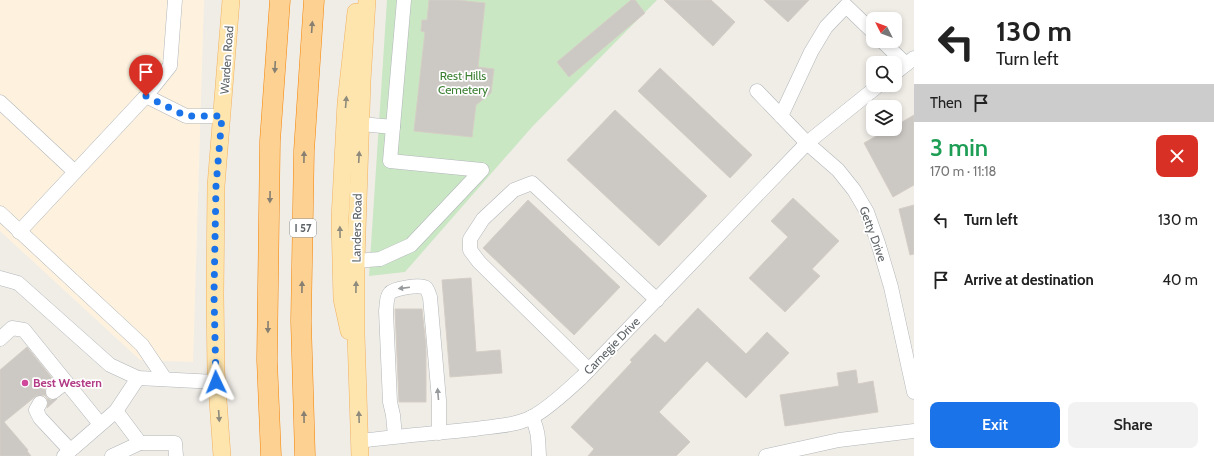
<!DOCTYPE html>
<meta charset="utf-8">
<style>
body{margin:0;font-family:Cabin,sans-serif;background:#f2f2f2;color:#222;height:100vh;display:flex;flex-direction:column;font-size:15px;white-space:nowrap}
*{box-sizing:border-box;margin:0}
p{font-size:13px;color:#767676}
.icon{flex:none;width:22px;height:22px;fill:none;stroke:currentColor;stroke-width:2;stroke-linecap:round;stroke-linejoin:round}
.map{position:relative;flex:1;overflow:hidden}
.details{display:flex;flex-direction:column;background:#fff;width:300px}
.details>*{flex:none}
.guide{background:#fff;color:#222;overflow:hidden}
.needle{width:26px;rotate:312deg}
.tools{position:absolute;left:866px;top:12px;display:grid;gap:8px}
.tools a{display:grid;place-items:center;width:36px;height:36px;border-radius:8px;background:#fff;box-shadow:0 2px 6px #0003;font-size:20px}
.pin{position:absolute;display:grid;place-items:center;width:34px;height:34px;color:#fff;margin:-41px -17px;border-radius:50% 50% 50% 0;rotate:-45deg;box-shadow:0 0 4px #0007}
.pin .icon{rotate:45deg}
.me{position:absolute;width:44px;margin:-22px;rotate:358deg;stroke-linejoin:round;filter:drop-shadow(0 0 3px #0008)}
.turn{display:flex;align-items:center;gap:14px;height:84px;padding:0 16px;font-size:18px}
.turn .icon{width:52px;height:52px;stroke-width:2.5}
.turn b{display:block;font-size:28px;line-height:34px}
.then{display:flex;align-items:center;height:38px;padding:0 16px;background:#0003;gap:8px;font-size:15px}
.round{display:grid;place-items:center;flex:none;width:42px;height:42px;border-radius:8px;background:#f2f2f2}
.head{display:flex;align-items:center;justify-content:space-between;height:68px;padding:0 16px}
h1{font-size:24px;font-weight:600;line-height:30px;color:#1e9e55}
.primary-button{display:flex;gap:8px;margin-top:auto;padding:8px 16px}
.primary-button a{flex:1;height:46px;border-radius:8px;background:#1a73e8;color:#fff;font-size:16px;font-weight:600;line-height:46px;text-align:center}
.primary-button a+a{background:#f2f2f2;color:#222}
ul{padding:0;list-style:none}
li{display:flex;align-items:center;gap:12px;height:60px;padding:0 16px}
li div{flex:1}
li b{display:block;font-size:15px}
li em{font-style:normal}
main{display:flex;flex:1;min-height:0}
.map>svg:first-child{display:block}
.commercial{fill:#fef2df}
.green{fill:#cae7c4}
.building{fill:#ccc8c4;stroke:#d5cec5}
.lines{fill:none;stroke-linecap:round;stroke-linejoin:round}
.minor-casing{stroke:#b2b6b9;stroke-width:15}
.major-casing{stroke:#f1b160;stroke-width:18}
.highway-casing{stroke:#f58302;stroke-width:21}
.minor{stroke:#fff;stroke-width:14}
.major{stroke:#fee5ae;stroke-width:17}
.highway{stroke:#fcd192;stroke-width:20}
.oneway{fill:#867f72}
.oneway2{fill:#8e8b7c}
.oneway3{fill:#969a9c}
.route{stroke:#1a73e8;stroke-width:7;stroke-dasharray:0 12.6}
.hotel-dot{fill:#d1479c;stroke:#fff;stroke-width:1.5}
.labels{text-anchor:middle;stroke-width:3.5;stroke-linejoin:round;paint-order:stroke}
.shield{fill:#fff;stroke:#8e9295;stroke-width:1}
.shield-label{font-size:11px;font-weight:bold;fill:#5e6467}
.street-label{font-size:12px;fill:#5e6467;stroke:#fff}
.park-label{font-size:12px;fill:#3d8034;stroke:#fff}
.hotel-label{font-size:12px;font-weight:bold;fill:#b23c85;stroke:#fff;text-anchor:start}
</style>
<main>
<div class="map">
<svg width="914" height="456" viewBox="0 0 914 456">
<rect width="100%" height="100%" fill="#f0ede7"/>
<path class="commercial" d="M 0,0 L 204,0 L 193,362 L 140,360 L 0,231 Z"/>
<path class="green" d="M 387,0 L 657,0 L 532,127 L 405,272 L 369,276 Z"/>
<g class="building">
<path d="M 429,0 L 456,0 L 485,3 L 478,67 L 494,69 L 491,93 L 476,105 L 472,137 L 414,131 L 425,32 L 421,31 L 422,20 L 427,20 Z"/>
<path d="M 631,0 L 635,0 L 645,13 L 569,77 L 557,62 Z"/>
<path d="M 664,0 L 711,0 L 735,22 L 713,46 Z"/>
<path d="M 764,0 L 809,0 L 788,22 Z"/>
<path d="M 660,68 L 752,155 L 730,178 L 638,91 Z"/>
<path d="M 615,110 L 707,196 L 659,246 L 567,160 Z"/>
<path d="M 914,115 L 914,185 L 893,197 L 864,143 L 889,129 L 895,129 L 895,126 Z"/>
<path d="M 793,198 L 839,241 L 812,269 L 820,276 L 785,312 L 749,278 L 788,237 L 771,221 Z"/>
<path d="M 528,200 L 620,287 L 574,335 L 483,248 Z"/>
<path d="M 914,205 L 914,254 L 910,255 L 899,209 Z"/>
<path d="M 471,278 L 476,352 L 500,350 L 502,373 L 450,377 L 442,280 Z"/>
<path d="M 698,308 L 746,354 L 767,332 L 789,353 L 746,398 L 707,361 L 659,412 L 690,442 L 676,456 L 588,456 L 594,449 L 571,427 L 632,362 L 630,360 L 655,334 L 665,343 Z"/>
<path d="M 395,309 L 422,309 L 426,346 L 426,402 L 399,402 Z"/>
<path d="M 27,347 L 52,378 L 49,381 L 51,383 L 45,389 L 46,397 L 50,400 L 57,399 L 47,408 L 48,403 L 47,398 L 44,395 L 36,396 L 4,422 L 28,450 L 27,451 L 31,456 L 0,456 L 0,370 Z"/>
<path d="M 856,370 L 858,384 L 873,381 L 878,412 L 785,426 L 780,395 L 839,386 L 837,373 Z"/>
</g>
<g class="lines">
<g class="minor-casing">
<g id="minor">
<path d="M 882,41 L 906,64"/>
<path d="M 895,73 L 914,58"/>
<path d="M 757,91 L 807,143 L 838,170 L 854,190 L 867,212 L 878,243 L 891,287 L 914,392"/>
<path d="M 146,96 L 170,66 L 175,0"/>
<path d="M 0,102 L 75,172"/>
<path d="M 781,116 L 811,52 L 826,27 L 846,6 L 873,32"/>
<path d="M 361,124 L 393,127"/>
<path d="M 0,213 L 142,345 L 165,379"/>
<path d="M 19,232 L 146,96 L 186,116 L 222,116"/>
<path d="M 356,261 L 380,259 L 411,245 L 482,170 L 390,161 L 404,0"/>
<path d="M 0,278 L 18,283 L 110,365 L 138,378 L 216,382"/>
<path d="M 0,339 L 12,328 L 24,330 L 100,424"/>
<path d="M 589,370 L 479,262 L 470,250 L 470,239 L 483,219 L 514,190 L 532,183 L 657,300"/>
<path d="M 53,392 L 66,382"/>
<path d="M 40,403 L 36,410 L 40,418 L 70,450"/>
<path d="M 116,411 L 140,443 L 175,443 L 176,456"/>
<path d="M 532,417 C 539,433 538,439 539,456"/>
<path d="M 395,436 L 393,415 L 390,402 L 386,311 C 387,305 386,297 390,293 C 394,288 422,284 426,288 C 428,290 429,295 430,297 L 439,400 L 439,433"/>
<path d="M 360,441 C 398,436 437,433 475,429 C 494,426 515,426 532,417 C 548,409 568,390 582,377 L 807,143 L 879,85"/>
<path d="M 64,456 L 116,411 L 138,378"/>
<path d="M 112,456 L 140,443"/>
<path d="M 766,456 L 839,440 L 914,431"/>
</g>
</g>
<g class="major-casing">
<g id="major">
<path d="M 349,331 L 342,299 L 340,219 L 346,103 L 356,12"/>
<path d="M 222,456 L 216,372 L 215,295 L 216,186 L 231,0"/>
<path d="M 360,456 L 356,335 L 356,261 L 362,81 L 367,0"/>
</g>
</g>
<g class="highway-casing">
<g id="highway">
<path d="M 271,456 L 267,360 L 270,141 L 280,0"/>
<path d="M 305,456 L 301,321 L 304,151 L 314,0"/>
</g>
</g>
<use href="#minor" class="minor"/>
<use href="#major" class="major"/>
<use href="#highway" class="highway"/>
</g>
<defs><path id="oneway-solid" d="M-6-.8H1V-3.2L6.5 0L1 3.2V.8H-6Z"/></defs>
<g class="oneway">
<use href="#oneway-solid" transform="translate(312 27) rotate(-86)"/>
<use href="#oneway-solid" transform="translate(275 67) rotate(93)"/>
<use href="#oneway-solid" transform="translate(304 157) rotate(-89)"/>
<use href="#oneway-solid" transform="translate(270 197) rotate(91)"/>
<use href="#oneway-solid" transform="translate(302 287) rotate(-89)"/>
<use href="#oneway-solid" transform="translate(268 327) rotate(91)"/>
<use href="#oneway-solid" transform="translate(304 417) rotate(-91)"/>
</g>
<g class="oneway2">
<use href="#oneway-solid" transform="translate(346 102) rotate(-85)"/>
<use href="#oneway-solid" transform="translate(359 157) rotate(-87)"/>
<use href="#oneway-solid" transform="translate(340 232) rotate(-91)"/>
<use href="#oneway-solid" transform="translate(356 287) rotate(-89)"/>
<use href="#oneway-solid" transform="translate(219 416) rotate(86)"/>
<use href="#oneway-solid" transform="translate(359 417) rotate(-92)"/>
</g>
<g class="oneway3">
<use href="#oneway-solid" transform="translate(404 288) rotate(173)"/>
<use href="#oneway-solid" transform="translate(438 394) rotate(-95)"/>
</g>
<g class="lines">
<path class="route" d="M 146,96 L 186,116 L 222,116 L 216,186 L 214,294 L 216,382"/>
</g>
<circle class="hotel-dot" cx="25" cy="383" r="4"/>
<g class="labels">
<rect class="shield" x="290" y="219" width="26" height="18" rx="3"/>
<g class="shield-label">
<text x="303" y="232">I 57</text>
</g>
<g class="street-label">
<text transform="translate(227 60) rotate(-86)" y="4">Warden Road</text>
<text transform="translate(357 228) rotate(-89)" y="4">Landers Road</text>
<text transform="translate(873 234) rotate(70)" y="4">Getty Drive</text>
<text transform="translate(612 346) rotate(-46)" y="4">Carnegie Drive</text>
</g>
<g class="park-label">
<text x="463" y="80">Rest Hills<tspan x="463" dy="14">Cemetery</tspan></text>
</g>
<g class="hotel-label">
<text x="33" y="387">Best Western</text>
</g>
</g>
</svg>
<div class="tools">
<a><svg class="needle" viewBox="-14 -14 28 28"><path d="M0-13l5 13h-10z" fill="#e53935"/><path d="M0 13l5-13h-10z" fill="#767676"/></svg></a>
<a><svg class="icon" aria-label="search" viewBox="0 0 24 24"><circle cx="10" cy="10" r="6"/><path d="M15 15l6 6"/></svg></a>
<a><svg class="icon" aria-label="layers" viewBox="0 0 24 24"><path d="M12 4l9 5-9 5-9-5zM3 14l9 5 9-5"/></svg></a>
</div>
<div class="pin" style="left:146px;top:96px;background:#d93025"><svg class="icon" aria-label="arrive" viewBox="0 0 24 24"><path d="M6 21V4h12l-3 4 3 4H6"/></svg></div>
<svg class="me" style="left:216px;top:382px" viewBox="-20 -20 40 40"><path d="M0-17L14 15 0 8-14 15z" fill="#1a73e8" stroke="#fff" stroke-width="4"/></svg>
</div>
<section class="details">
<div class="guide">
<div class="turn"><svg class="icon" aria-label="left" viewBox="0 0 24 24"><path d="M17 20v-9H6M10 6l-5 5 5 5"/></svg><div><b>130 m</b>Turn left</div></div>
<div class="then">Then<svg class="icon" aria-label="arrive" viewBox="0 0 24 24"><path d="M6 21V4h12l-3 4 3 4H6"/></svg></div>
</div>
<div class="head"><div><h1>3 min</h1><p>170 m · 11:18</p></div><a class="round" style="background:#d93025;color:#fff"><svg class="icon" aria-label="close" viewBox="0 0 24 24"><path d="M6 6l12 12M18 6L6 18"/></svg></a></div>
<ul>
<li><svg class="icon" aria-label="left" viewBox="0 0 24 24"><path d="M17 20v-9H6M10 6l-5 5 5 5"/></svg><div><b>Turn left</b></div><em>130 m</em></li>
<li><svg class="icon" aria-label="arrive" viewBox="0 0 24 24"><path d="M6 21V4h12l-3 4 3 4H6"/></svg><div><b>Arrive at destination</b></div><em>40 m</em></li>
</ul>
<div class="primary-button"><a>Exit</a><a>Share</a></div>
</section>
</main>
